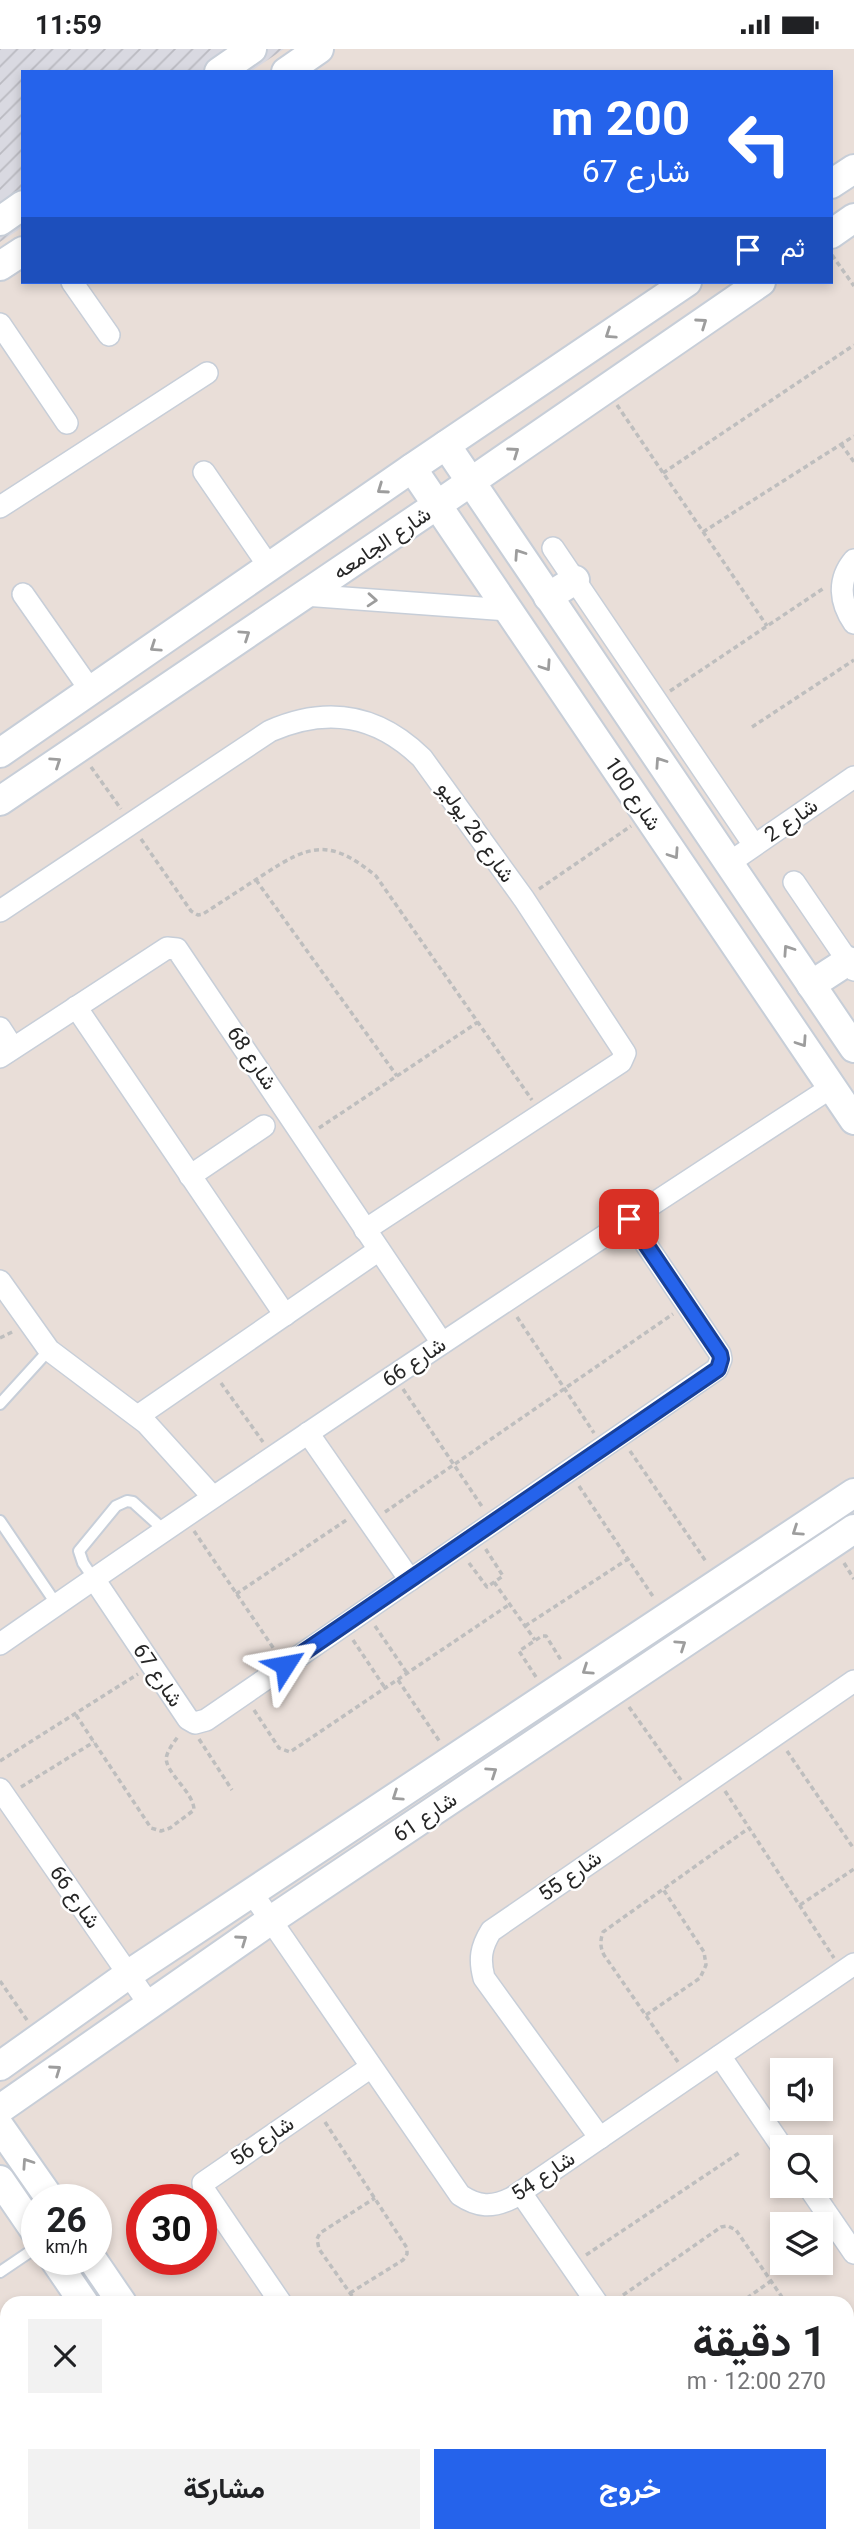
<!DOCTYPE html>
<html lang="ar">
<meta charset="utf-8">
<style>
body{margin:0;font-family:Roboto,Vazirmatn,sans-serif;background:#f2f2f2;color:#202124;direction:rtl;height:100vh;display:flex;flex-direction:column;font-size:26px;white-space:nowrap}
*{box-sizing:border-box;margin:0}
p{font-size:23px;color:#757577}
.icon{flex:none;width:38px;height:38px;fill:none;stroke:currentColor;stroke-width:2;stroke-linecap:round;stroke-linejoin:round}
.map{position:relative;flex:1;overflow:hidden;direction:ltr}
.sheet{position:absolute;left:0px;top:2247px;width:854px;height:247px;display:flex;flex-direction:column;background:#fff;border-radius:21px 21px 0 0;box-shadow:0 4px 10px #0003;direction:rtl}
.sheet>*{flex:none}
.top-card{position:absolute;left:21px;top:21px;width:812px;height:214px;border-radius:0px;box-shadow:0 4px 10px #0003;direction:rtl;background:#2563eb;color:#fff;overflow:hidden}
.buttons{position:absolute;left:770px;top:2009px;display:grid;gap:14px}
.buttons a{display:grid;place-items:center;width:63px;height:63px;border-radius:0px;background:#fff;box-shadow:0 4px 10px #0003;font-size:35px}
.speed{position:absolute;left:21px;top:2135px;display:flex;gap:14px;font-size:35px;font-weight:700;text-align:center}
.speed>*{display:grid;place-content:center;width:91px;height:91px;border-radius:50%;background:#fff;box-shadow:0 4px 10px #0003;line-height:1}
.speed small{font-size:18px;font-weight:400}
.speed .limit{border:10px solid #d22;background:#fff;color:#111}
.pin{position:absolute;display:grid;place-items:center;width:60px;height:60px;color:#fff;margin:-30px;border-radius:14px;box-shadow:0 4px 10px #0006}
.me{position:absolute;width:77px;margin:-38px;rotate:56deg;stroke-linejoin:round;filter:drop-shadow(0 0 5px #0008)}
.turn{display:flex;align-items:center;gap:24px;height:147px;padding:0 28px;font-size:32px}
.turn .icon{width:91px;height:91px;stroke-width:2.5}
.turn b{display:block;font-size:49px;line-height:60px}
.then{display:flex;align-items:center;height:66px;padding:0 28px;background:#0003;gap:14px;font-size:26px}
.round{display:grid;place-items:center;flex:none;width:74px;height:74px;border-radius:0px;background:#f2f2f2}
.summary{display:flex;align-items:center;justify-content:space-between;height:119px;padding:0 28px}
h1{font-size:42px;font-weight:700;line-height:52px}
.action{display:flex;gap:14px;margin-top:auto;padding:14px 28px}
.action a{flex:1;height:80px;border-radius:0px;background:#2563eb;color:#fff;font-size:28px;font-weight:700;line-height:80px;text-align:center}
.action a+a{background:#f2f2f2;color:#202124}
.status{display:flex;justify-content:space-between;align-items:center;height:49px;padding:0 35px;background:#fff;direction:ltr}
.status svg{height:19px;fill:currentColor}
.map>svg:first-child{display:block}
.industrial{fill:url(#industrial-furrows)}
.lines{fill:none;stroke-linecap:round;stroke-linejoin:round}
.lane-casing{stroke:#c7ced8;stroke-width:14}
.street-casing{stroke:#c7ced8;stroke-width:24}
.secondary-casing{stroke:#c7ced8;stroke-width:32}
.path{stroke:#bebebe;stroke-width:3.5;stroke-dasharray:5 3.5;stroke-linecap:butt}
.lane{stroke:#fff;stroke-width:10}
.street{stroke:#fff;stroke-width:21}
.secondary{stroke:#fff;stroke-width:28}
.oneway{stroke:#9d9d9d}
.route-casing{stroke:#184099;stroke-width:18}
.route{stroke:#2563eb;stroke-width:12}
.labels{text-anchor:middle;stroke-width:5;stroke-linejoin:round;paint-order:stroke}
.street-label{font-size:21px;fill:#262626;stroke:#fff}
</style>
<div class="status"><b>11:59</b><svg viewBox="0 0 49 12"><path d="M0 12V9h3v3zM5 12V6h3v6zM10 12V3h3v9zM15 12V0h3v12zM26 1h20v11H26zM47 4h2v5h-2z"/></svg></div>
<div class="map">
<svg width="854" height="2493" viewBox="0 0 854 2493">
<defs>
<pattern id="industrial-furrows" width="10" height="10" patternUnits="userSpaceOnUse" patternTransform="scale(1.75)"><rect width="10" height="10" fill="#d9d9e1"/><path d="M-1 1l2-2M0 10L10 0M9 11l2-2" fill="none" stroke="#babac1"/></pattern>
</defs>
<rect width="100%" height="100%" fill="#e9ded8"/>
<path class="industrial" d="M 0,0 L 284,0 L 250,23 L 23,23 L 23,178 L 0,193 Z"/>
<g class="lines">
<g class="lane-casing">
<g id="lane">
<path d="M 0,1355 L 49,1301"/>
<path d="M 0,1472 L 57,1556"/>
<path d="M 94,1530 L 83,1514 L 79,1502 L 116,1457 L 127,1452 L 133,1453 L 164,1481"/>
<path d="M 0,2223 L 37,2198"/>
</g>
</g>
<g class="street-casing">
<g id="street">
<path d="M 72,233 L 109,286"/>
<path d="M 0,275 L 67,374"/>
<path d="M 204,423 L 270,519"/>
<path d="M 0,458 L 207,324"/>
<path d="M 553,499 L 754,796"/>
<path d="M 854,511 C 837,531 840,554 854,574"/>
<path d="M 23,545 L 91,642"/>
<path d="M 304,546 L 508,561"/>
<path d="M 729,814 L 854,728"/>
<path d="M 794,833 L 854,921"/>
<path d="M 0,862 L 270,682 C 327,657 377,665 422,709 L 524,850 L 625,1004 L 621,1013 L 365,1181"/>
<path d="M 76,958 L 285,1266"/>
<path d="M 0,979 L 13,999"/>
<path d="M 0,1008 L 167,899 L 177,900 L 442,1294"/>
<path d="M 190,1127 L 264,1077"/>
<path d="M 0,1232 L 49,1301 L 146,1374 L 213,1448"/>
<path d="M 138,1367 L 379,1201"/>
<path d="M 308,1384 L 410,1531"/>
<path d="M 94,1530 L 188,1670 L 195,1674 L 206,1671 L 717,1320 L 721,1310 L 720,1305 L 629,1170"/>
<path d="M 0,1595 C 274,1404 552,1220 832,1038"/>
<path d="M 0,1740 L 149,1955"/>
<path d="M 252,1844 L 460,2146 C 478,2158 492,2159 512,2149 L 854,1915"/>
<path d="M 720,2007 L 782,2098"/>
<path d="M 600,2089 L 484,1929 C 479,1910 481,1898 491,1882 L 854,1632"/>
<path d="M 808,2137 L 854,2204"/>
<path d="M 521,2144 L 597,2254"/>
<path d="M 281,2254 L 204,2141 L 203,2134 L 371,2018"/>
<path d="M 441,2487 L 445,2493"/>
<path d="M 757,2487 L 762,2493"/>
</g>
</g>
<g class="secondary-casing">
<g id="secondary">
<path d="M 219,23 L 252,0"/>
<path d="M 286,23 L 319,0"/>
<path d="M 831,135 L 854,120"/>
<path d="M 0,172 L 23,156"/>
<path d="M 831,185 L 854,169"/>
<path d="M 0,217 L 23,202"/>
<path d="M 446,396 L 854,999"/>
<path d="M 412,419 L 854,1071"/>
<path d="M 548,548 L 575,531"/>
<path d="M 0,704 L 412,419 L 687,233"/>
<path d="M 0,752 L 437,456 L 761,233"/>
<path d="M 811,936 L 848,912"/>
<path d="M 0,2017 L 129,1925 L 854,1444"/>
<path d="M 0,2060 L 271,1871 L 854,1480"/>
<path d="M 0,2078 L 51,2151"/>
<path d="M 0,2131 L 37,2185"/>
<path d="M 54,2210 L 84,2254"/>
<path d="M 92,2210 L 122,2254"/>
<path d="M 243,2487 L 248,2493"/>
<path d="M 280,2487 L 284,2493"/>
<path d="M 83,2493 L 92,2487"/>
<path d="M 125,2493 L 134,2487"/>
</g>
</g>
<g class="path">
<path d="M 832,206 L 854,237"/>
<path d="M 617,356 L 767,577"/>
<path d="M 841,395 L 854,413"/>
<path d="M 663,424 L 854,296"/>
<path d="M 703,483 L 854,387"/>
<path d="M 670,642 L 824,539"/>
<path d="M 752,678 L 854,611"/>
<path d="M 91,718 L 121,760"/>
<path d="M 141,790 L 191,862 L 198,866 L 203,865 C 223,852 243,839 263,826 C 310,795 330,789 376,827 L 532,1051"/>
<path d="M 256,831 L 397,1027"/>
<path d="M 539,840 L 631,777"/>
<path d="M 319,1079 L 478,973"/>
<path d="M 517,1268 L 594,1384"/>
<path d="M 0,1289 L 14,1282"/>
<path d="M 221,1334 L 263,1393"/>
<path d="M 403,1340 L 483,1459"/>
<path d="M 630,1402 L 707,1514"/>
<path d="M 579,1437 L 654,1549"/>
<path d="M 385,1463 L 673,1265"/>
<path d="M 194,1482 L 274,1600"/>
<path d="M 469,1514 L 487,1538 L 503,1527 L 485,1499"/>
<path d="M 844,1514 L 854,1530"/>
<path d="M 494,1533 L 535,1591"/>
<path d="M 236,1545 L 348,1470"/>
<path d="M 375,1577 L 407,1624"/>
<path d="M 525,1577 L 628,1510"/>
<path d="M 353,1591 L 385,1639"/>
<path d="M 536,1628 L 519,1602 L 542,1587 L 546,1587 L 561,1611"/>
<path d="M 398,1631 L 440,1693"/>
<path d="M 629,1658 L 681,1731"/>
<path d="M 254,1661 L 279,1699 L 290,1703 L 510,1555"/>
<path d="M 76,1666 L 151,1779 L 161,1782 L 170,1779 L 194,1761 C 194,1742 161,1721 167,1706 C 169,1699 175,1692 179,1686"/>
<path d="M 199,1690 L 232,1741"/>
<path d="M 787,1702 L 854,1800"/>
<path d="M 0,1712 L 138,1625"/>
<path d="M 21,1738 L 94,1693"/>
<path d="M 725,1742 L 834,1909"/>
<path d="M 800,1856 L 854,1820"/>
<path d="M 0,1932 L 27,1971"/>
<path d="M 646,1966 L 700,1929 L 706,1916 L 704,1903 L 663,1840"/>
<path d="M 678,2013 L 604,1906 C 600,1898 600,1892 603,1883 L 749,1779"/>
<path d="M 325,2073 L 407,2199 L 407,2205 L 403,2211 L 350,2244"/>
<path d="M 586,2206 L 739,2104"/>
<path d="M 616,2251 L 721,2178 L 728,2177 L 736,2181 L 786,2254"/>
<path d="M 357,2254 L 319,2200 L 317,2190 L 320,2184 L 375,2149"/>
<path d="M 740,2254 L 771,2232"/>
<path d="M 847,2342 L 854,2352"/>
<path d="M 847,2372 L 854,2364"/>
<path d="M 847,2438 L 854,2433"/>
<path d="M 663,2487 L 667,2493"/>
<path d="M 347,2493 L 356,2487"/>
<path d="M 534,2493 L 542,2487"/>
</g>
<use href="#lane" class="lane"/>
<use href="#street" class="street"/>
<use href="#secondary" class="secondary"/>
</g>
<defs><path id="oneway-chevron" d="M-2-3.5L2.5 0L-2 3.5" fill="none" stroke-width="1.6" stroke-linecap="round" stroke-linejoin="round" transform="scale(1.75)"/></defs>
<g class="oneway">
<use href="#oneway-chevron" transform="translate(702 274) rotate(-35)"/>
<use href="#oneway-chevron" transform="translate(610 285) rotate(146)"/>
<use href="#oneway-chevron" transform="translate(514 403) rotate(-35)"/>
<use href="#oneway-chevron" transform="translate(382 440) rotate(145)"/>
<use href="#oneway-chevron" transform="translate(519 505) rotate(-124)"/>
<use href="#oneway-chevron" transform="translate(372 551) rotate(4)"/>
<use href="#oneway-chevron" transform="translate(245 586) rotate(-34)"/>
<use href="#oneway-chevron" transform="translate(155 598) rotate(146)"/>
<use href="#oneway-chevron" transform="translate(546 617) rotate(56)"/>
<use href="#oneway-chevron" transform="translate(56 713) rotate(-34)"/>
<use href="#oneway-chevron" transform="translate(660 713) rotate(-124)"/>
<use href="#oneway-chevron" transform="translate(674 805) rotate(56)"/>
<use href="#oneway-chevron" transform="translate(788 901) rotate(-124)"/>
<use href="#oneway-chevron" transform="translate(802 993) rotate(56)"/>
<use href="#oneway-chevron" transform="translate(797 1482) rotate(146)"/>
<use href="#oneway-chevron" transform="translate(681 1596) rotate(-34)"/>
<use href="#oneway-chevron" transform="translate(587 1621) rotate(146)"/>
<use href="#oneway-chevron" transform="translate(492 1723) rotate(-34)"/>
<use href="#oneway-chevron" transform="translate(397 1747) rotate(146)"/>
<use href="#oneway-chevron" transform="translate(242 1891) rotate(-35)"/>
<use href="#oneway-chevron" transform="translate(56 2021) rotate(-35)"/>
<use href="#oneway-chevron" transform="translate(27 2114) rotate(-124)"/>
</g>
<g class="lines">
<g class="route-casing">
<path id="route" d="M 285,1616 L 718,1320 L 721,1310 L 720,1305 L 629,1170"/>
</g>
<use href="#route" class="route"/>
</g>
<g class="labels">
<g class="street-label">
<text transform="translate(382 494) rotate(-34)" y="7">شارع الجامعه</text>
<text transform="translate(633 745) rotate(56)" y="7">شارع 100</text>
<text transform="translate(791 771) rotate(-35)" y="7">شارع 2</text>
<text transform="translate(476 783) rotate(55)" y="7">شارع 26 يوليو</text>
<text transform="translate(252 1009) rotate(56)" y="7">شارع 68</text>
<text transform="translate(414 1313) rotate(-34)" y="7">شارع 66</text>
<text transform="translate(158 1626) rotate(56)" y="7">شارع 67</text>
<text transform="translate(425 1768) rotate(-34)" y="7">شارع 61</text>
<text transform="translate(570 1827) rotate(-35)" y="7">شارع 55</text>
<text transform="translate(75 1848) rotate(55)" y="7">شارع 66</text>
<text transform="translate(262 2092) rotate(-34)" y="7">شارع 56</text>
<text transform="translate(543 2127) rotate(-34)" y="7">شارع 54</text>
</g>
</g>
</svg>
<div class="buttons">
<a><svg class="icon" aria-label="sound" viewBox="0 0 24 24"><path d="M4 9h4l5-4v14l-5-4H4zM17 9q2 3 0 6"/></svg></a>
<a><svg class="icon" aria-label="search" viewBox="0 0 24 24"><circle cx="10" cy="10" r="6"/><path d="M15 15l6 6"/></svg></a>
<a><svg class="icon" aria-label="layers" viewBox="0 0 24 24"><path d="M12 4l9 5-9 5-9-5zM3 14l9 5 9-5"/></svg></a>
</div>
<div class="speed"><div>26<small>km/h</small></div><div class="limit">30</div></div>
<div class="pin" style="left:629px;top:1170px;background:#d93025"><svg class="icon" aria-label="arrive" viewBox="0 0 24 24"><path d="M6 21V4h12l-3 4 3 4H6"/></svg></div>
<svg class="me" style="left:285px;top:1616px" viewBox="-20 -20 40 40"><path d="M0-17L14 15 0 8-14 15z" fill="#2563eb" stroke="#fff" stroke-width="4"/></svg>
<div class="top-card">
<div class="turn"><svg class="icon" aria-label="left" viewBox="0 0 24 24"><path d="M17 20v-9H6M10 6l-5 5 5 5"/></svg><div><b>200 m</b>شارع 67</div></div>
<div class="then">ثم<svg class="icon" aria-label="arrive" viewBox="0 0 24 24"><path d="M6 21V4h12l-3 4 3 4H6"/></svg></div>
</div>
<section class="sheet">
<div class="summary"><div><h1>1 دقيقة</h1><p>270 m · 12:00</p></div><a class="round"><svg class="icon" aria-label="close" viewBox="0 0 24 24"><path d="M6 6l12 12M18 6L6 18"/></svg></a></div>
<div class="action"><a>خروج</a><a>مشاركة</a></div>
</section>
</div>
